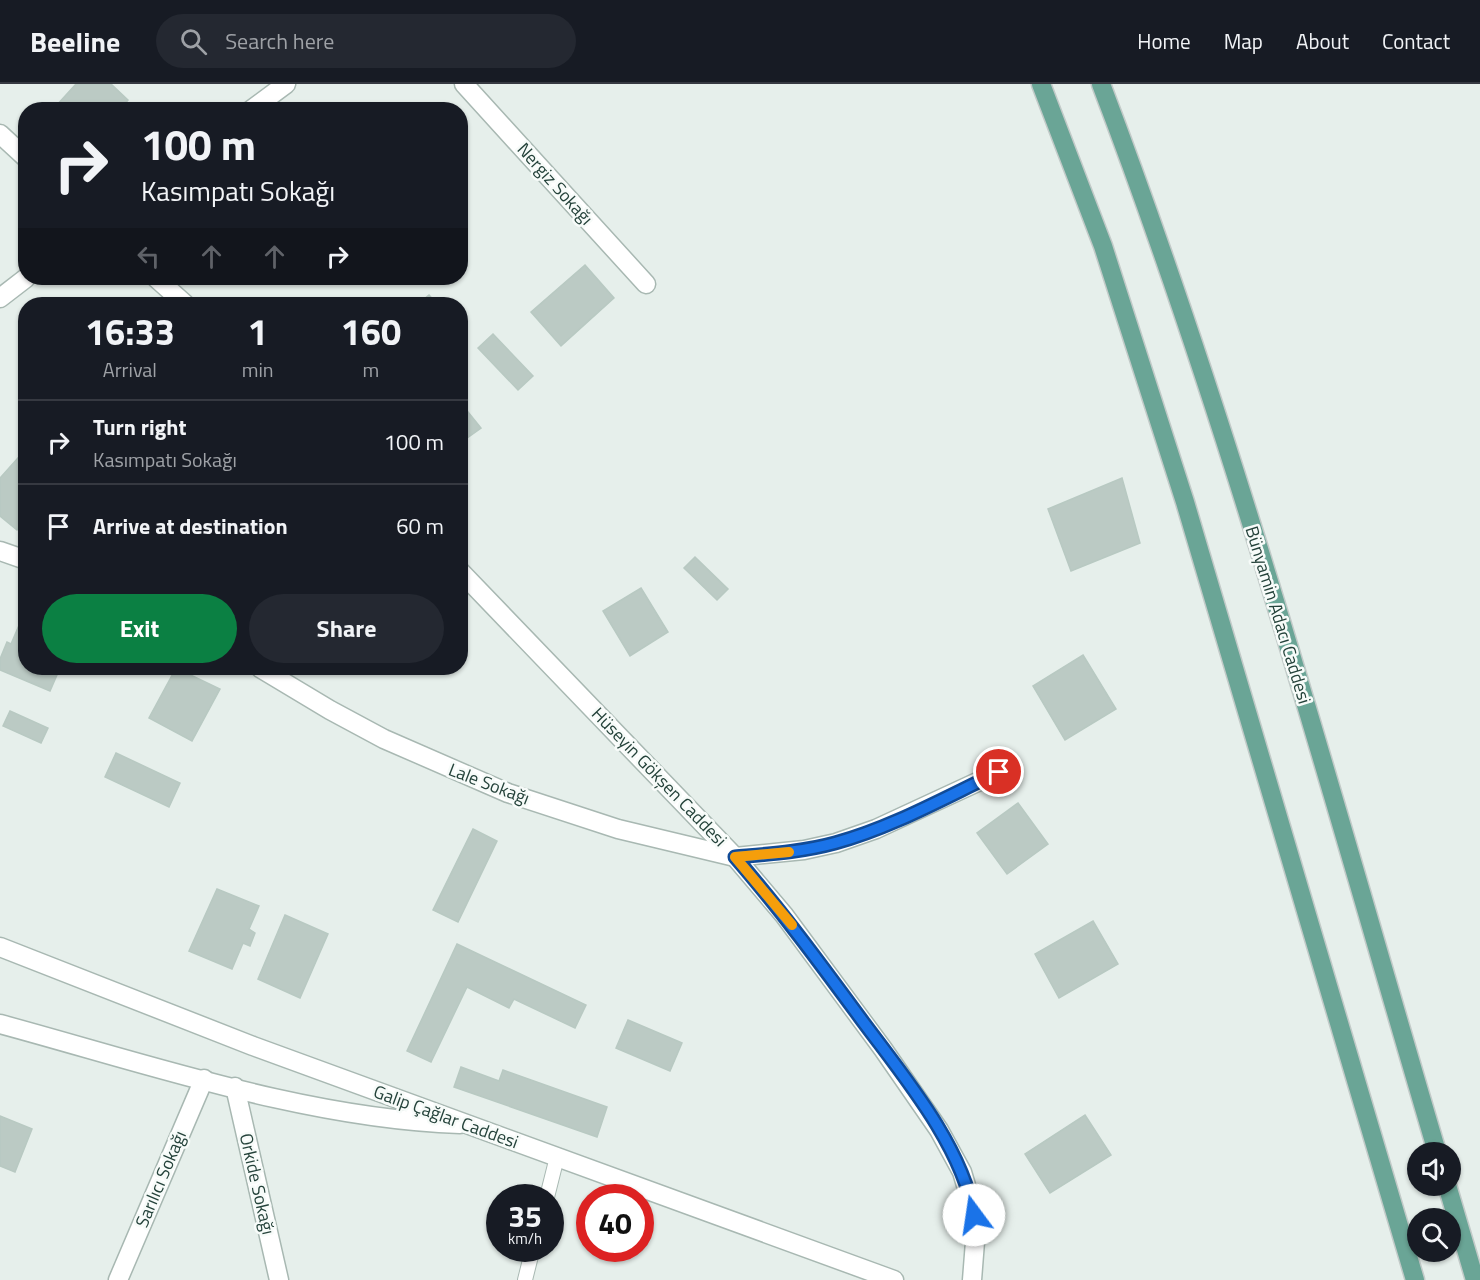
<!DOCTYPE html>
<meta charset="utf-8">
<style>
body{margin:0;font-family:"Titillium Web",sans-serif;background:#242831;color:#f1f3f6;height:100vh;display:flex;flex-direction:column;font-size:22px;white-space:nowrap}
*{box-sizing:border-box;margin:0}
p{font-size:20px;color:#9ea1a6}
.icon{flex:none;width:33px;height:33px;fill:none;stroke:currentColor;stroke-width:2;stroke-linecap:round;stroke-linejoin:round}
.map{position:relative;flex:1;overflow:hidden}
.side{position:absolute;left:18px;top:213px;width:450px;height:378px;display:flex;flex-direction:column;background:#171b24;border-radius:24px;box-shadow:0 2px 4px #0004}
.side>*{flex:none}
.hud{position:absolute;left:18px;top:18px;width:450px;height:183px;border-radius:24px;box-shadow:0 2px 4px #0004;background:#171b24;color:#f1f3f6;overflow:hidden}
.fabs{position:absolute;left:1407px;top:1058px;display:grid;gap:12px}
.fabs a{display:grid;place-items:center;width:54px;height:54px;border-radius:50%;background:#171b24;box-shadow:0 2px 4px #0004;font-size:30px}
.speed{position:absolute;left:486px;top:1100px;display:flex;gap:12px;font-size:30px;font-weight:700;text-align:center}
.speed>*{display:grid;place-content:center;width:78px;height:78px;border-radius:50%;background:#171b24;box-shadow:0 2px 4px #0004;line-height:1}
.speed small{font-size:15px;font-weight:400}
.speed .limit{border:9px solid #d22;background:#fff;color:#111}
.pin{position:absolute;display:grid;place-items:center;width:51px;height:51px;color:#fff;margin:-26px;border:3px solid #fff;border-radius:50%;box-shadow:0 2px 6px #0007}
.me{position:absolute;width:66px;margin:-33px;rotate:346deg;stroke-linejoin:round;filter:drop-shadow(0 0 4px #0008)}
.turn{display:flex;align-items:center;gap:21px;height:126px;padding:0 24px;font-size:27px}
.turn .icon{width:78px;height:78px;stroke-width:2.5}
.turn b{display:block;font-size:42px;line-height:51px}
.lanes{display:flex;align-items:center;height:57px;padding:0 24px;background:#0003;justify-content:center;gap:30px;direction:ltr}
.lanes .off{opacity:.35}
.eta{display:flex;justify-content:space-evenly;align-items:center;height:102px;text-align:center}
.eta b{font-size:36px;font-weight:700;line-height:42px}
.primary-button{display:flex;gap:12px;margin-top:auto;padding:12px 24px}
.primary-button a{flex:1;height:69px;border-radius:36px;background:#0b8043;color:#fff;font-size:24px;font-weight:700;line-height:69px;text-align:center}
.primary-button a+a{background:#242831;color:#f1f3f6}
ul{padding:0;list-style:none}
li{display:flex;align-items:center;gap:18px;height:84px;padding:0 24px;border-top:2px solid #363941}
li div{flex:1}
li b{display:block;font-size:22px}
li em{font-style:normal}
header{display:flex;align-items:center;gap:36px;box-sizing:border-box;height:84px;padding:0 30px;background:#171b24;border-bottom:2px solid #363941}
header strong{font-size:28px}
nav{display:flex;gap:33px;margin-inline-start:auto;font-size:21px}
.search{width:420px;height:54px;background:#242831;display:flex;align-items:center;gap:15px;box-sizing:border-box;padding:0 21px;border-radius:33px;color:#9ea1a6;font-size:22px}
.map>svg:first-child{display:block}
.building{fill:#bbcac4;stroke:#b8c9c2;stroke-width:1.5}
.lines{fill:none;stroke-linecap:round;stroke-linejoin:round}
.service-casing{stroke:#a8b8b2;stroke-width:16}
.minor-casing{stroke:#a8b8b2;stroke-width:21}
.tertiary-casing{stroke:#a8b8b2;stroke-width:21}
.primary-casing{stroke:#c2cac8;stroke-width:21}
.service{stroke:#fff;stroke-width:14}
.minor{stroke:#fff;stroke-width:18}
.tertiary{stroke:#fff;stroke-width:18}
.primary{stroke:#6aa596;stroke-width:18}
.route-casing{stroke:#114b97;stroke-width:15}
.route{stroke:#1a73e8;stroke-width:10}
.slow{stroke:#f59e0b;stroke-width:10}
.labels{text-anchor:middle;stroke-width:5;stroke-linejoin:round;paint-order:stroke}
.street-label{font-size:18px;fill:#24423a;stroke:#f7fbf9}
</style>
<header>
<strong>Beeline</strong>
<div class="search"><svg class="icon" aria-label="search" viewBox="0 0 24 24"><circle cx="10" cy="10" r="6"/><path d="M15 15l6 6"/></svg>Search here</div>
<nav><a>Home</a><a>Map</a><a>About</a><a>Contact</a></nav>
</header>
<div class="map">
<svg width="1480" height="1196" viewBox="0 0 1480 1196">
<rect width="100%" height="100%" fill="#e6efeb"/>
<g class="building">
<path d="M 76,0 L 111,0 L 128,16 L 124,21 L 129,26 L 57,26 L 55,23 Z"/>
<path d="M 585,181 L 614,214 L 561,262 L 531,228 Z"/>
<path d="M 429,211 L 437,220 L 418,220 Z"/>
<path d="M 493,250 L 533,292 L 518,306 L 478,264 Z"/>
<path d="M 460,318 L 481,344 L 460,359 Z"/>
<path d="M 26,365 L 26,436 L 17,446 L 0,432 L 0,394 Z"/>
<path d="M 1122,394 L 1140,459 L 1071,487 L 1048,425 Z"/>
<path d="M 695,473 L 728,505 L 717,516 L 684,484 Z"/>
<path d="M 641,504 L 668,548 L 630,572 L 603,527 Z"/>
<path d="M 26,525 L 26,584 L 60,584 L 50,607 L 0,586 L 0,575 L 7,558 L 11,560 Z"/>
<path d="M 1083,571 L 1116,625 L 1065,656 L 1033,602 Z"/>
<path d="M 176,584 L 220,605 L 192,657 L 149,634 Z"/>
<path d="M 10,627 L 48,644 L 41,659 L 3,642 Z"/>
<path d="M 116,669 L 180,699 L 169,723 L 105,693 Z"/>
<path d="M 1018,719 L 1048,760 L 1007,790 L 977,749 Z"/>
<path d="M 473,745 L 497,757 L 458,838 L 433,826 Z"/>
<path d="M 217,805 L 259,822 L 249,845 L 255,849 L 250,862 L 243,859 L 232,885 L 189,867 Z"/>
<path d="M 285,831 L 328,850 L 300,914 L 258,895 Z"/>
<path d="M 1093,837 L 1118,880 L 1059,914 L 1035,870 Z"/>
<path d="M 457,860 L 586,921 L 575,944 L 514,915 L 509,924 L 467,903 L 431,978 L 407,967 Z"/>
<path d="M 628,936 L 682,959 L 670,987 L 616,964 Z"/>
<path d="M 461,983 L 499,997 L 503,986 L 607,1023 L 597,1053 L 454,1003 Z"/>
<path d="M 1085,1031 L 1111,1071 L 1050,1109 L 1025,1070 Z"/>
<path d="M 0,1032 L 32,1045 L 15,1088 L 0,1082 Z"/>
</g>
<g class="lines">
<g class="service-casing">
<g id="service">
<path d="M 547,1113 L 557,1073"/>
<path d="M 525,1196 L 533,1164"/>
</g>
</g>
<g class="minor-casing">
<g id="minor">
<path d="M 464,0 L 646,200"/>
<path d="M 251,26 L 286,0"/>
<path d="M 0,214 L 26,194"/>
<path d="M 0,467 L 26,476"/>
<path d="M 260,584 L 330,626 L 384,655 L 508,709 L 618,745 L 735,773 L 804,766 L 836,759 L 876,745 L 999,688"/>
<path d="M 0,940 C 148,980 307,1035 460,1040"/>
<path d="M 235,1003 L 279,1196"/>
<path d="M 118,1196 L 204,995"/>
</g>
</g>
<g class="tertiary-casing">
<g id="tertiary">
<path d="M 0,50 L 26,74"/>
<path d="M 156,194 L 185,220"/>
<path d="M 460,487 L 735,773 L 784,831 L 883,965 L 939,1046 L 962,1088 L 971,1118 L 976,1145 L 972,1196"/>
<path d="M 0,863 L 253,962 L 894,1196"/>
</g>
</g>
<g class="primary-casing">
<g id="primary">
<path d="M 1041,0 L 1103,162 L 1185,418 L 1415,1196"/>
<path d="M 1101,0 C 1234,349 1331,710 1437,1068"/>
<path d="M 1447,1101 L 1475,1196"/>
</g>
</g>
<use href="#service" class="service"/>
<use href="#minor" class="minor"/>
<use href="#tertiary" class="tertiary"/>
<use href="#primary" class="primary"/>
</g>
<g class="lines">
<g class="route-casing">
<path id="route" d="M 974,1131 C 962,1062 905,994 864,939 C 822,882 781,826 735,773 C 769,770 802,768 835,759 C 891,744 946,713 999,688"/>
</g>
<use href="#route" class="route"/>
<path class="slow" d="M 789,768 L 735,773 L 792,841"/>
</g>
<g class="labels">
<g class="street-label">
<text transform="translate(555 100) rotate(48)" y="6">Nergiz Sokağı</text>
<text transform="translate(1278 531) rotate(73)" y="6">Bünyamin Adacı Caddesi</text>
<text transform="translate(659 693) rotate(46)" y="6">Hüseyin Gökşen Caddesi</text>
<text transform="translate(489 700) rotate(21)" y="6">Lale Sokağı</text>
<text transform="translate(446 1033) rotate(20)" y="6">Galip Çağlar Caddesi</text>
<text transform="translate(161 1095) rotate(-67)" y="6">Sarılıcı Sokağı</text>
<text transform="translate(257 1100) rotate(77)" y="6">Orkide Sokağı</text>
</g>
</g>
</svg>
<div class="fabs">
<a><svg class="icon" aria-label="sound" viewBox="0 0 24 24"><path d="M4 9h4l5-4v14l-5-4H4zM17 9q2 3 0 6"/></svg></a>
<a><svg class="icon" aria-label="search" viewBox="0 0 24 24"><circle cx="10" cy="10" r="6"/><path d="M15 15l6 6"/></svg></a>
</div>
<div class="speed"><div>35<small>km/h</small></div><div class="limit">40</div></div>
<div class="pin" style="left:999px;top:688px;background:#d93025"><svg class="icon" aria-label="arrive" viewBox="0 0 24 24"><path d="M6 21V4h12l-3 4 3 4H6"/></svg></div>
<svg class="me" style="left:974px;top:1131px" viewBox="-20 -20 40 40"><circle r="19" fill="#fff"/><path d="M0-13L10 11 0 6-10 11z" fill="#1a73e8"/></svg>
<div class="hud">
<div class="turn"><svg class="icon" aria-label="right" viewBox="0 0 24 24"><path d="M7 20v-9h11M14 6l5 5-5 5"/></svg><div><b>100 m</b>Kasımpatı Sokağı</div></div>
<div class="lanes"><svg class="icon off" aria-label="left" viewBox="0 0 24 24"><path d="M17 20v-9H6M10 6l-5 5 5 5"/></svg><svg class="icon off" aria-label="ahead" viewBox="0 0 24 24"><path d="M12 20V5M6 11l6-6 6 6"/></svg><svg class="icon off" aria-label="ahead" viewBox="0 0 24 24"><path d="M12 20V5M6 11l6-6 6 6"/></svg><svg class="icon" aria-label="right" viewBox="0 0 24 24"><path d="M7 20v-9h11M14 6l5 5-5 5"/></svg></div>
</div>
<section class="side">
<div class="eta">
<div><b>16:33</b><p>Arrival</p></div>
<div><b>1</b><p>min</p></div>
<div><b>160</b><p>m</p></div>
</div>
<ul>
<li><svg class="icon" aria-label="right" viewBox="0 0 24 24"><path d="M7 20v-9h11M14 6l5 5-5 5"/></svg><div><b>Turn right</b><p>Kasımpatı Sokağı</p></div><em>100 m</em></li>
<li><svg class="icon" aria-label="arrive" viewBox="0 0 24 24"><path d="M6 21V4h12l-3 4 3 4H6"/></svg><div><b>Arrive at destination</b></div><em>60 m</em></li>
</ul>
<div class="primary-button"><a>Exit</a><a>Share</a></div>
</section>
</div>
